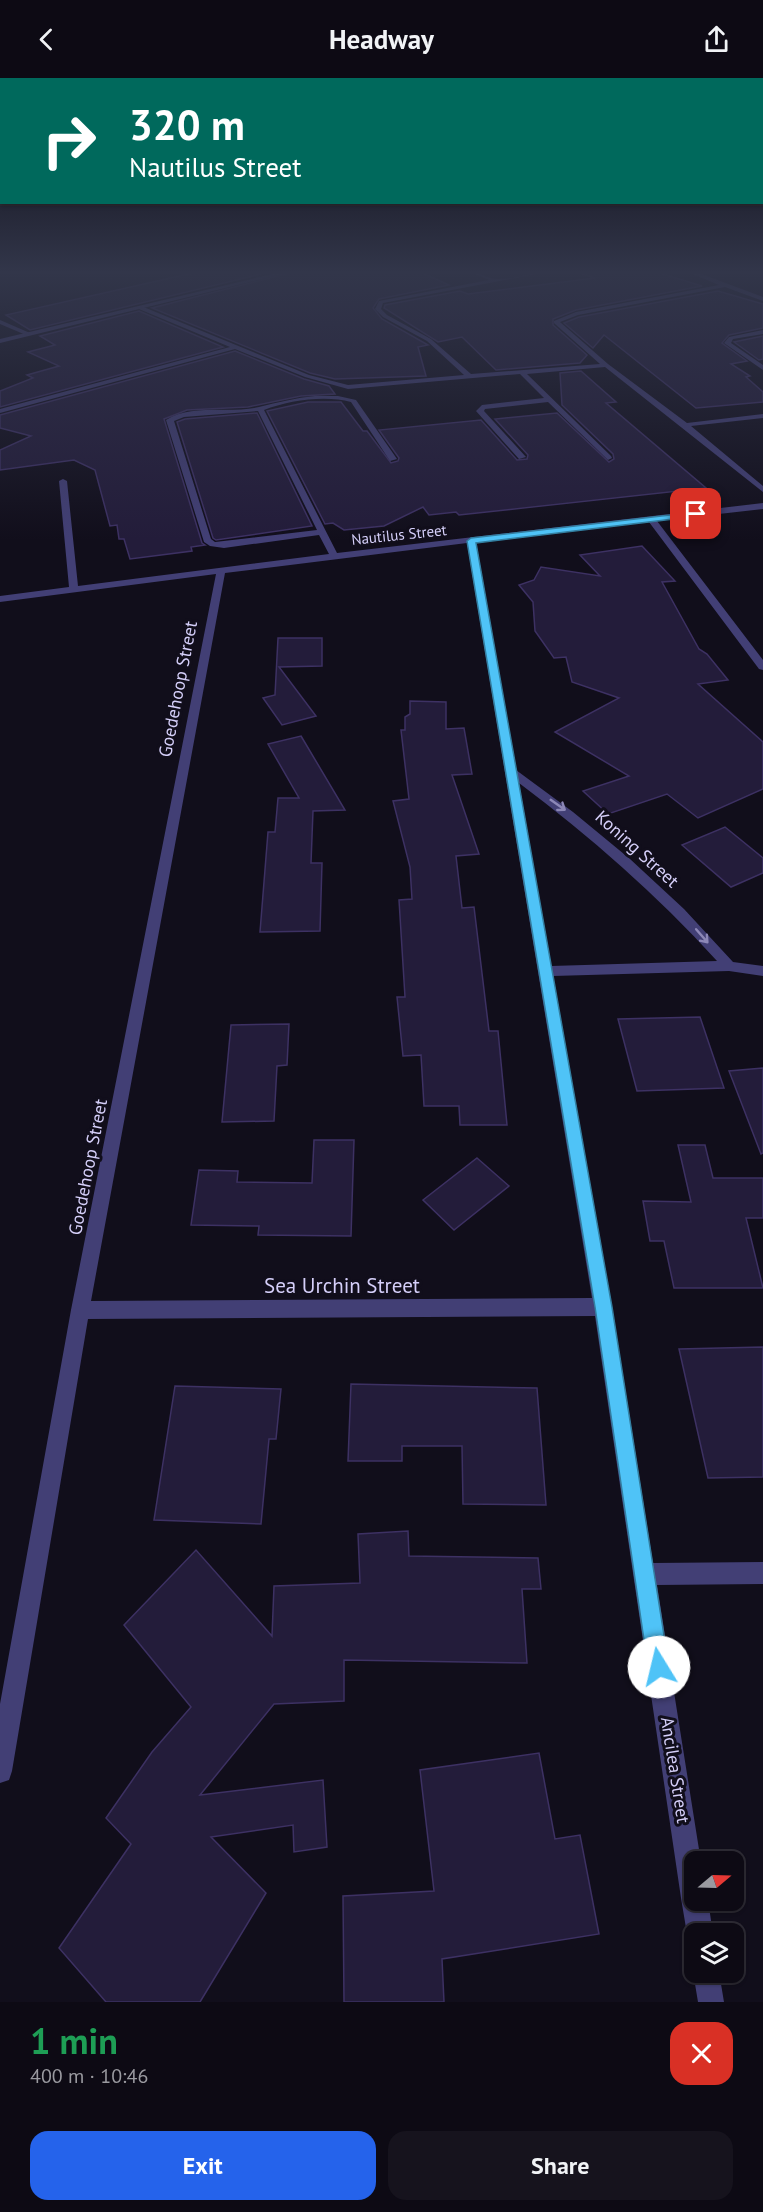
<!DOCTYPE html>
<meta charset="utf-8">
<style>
body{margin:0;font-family:"PT Sans",sans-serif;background:#16131d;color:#f1f3f6;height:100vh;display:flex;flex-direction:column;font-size:22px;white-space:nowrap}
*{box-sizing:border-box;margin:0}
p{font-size:20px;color:#9a9aa0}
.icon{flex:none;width:33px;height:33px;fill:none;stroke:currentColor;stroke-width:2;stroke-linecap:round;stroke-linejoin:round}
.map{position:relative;height:1924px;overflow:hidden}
.panel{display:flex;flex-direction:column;background:#0d0a14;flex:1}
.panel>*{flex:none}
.hud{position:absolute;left:0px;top:0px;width:764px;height:126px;box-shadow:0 2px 4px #0004,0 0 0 2px #2d2b34;background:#00695c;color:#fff;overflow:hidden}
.needle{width:39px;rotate:71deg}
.tools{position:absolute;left:684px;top:1773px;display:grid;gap:12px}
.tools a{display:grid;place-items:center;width:60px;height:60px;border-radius:12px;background:#0d0a14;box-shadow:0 2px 4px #0004,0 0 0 2px #2d2b34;font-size:30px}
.pin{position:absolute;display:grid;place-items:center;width:51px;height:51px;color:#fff;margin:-26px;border-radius:12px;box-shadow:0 3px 9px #0006}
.me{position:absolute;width:66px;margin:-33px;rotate:351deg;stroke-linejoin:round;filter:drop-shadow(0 0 4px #0008)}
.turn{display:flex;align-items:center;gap:21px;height:126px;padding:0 30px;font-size:27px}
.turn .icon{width:78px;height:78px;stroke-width:2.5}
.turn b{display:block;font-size:42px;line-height:51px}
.round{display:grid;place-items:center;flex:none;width:63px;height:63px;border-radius:18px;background:#16131d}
.overview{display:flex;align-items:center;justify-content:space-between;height:102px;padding:0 30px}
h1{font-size:36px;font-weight:600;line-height:45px;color:#1e9e55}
.button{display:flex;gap:12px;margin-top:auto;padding:12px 30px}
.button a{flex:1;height:69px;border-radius:18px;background:#2563eb;color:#fff;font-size:24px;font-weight:600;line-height:69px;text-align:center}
.button a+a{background:#16131d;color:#f1f3f6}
header{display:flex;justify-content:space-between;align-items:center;height:78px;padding:0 30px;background:#0d0a14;font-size:27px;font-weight:600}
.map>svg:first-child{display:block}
.building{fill:#231c3a;stroke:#3d3163;stroke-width:1.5}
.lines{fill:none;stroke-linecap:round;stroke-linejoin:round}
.service{fill:#423f75;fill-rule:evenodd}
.minor{fill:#423f75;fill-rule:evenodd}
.tertiary{fill:#423f75;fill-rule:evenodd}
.oneway{stroke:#8c87b7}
.route{fill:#4fc3f7;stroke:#337fa1;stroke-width:1.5}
.labels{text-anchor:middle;stroke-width:6;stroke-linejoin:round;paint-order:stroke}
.far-street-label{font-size:15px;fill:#d5cff9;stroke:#110e1b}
.street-label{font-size:18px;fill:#d5cff9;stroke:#110e1b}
.near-street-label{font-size:21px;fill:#d5cff9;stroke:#110e1b}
</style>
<header><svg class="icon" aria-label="back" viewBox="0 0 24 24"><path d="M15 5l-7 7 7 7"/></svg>Headway<svg class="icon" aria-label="share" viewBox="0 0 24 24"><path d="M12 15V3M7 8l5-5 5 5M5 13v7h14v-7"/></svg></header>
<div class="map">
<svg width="763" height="1924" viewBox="0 0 763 1924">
<rect width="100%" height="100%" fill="#110e1b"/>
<g class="building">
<path d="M 206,192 L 278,192 L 30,252 L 6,237 Z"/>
<path d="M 301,192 L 416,192 L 449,207 L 379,221 L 373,230 L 382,241 L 428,267 L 418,269 L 426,298 L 335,301 L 310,295 L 152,230 Z"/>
<path d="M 581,192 L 650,192 L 702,208 L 576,232 L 553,241 L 553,247 L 587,277 L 580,285 L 496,292 L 462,259 L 438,264 L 384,230 L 385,227 L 460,213 L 468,216 L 595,200 L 580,195 Z"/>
<path d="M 718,213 L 763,226 L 763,250 L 729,257 L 722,265 L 747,283 L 731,286 L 750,298 L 746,299 L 763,314 L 763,324 L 696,330 L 604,257 L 593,270 L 564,245 L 579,239 Z"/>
<path d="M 139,233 L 223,269 L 0,329 L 0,313 L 33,300 L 27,297 L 59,288 L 28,274 L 55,267 L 40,258 Z"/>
<path d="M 763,258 L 763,281 L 759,282 L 734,264 Z"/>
<path d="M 235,273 L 304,301 L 329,308 L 335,316 L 301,318 L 248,329 L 187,332 L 164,341 L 202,465 L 205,467 L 191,469 L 192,473 L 130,481 L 124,461 L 119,461 L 117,447 L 110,448 L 95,392 L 74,382 L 0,392 L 0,372 L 31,358 L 0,350 L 0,337 Z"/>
<path d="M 581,293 L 616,324 L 606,325 L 706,410 L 459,437 L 456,434 L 429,437 L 423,429 L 384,448 L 344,452 L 333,445 L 325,446 L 267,333 L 308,324 L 341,324 L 363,353 L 367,353 L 391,385 L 398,383 L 399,380 L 379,352 L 481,342 L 517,382 L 527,381 L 528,377 L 495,341 L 557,335 L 609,384 L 614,381 L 613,376 L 562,327 L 560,295 Z"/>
<path d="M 257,335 L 312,448 L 216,462 L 213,460 L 177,344 L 185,341 Z"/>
<path d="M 642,468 L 675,503 L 662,504 L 699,571 L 707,576 L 728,602 L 698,606 L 763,664 L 763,711 L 698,740 L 667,716 L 608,736 L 583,713 L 629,698 L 555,654 L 619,620 L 572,604 L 566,579 L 554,580 L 535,553 L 533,524 L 519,507 L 534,502 L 541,489 L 600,498 L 580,477 Z"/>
<path d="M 278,560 L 322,560 L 322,588 L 279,589 L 316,638 L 282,647 L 263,620 L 275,617 Z"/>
<path d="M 410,623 L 446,624 L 446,651 L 464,650 L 472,696 L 452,697 L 479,776 L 456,778 L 462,830 L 474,829 L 489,953 L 498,953 L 507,1047 L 460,1047 L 459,1028 L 424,1028 L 421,977 L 403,978 L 397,919 L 405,919 L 399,822 L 412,821 L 410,789 L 393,723 L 409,721 L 401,652 L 405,652 L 405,639 L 410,636 Z"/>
<path d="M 301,658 L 345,732 L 313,733 L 311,785 L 322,785 L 320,853 L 260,854 L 268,754 L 275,754 L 278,720 L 299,720 L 268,666 Z"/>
<path d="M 725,749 L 763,780 L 763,795 L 731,809 L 682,767 Z"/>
<path d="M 700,939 L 724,1010 L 637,1013 L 618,941 Z"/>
<path d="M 289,946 L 287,987 L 277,988 L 274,1043 L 222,1044 L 231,947 Z"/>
<path d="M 763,990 L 763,1075 L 761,1076 L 729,993 Z"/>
<path d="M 314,1062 L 354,1062 L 351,1158 L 258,1157 L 259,1148 L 191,1147 L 199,1092 L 238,1093 L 237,1104 L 312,1105 Z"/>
<path d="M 678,1067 L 705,1067 L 713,1100 L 763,1100 L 763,1140 L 746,1140 L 763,1210 L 674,1210 L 664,1163 L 650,1163 L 643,1123 L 691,1124 Z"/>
<path d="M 477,1080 L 509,1108 L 454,1152 L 423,1122 Z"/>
<path d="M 763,1269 L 763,1399 L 708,1400 L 679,1271 Z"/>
<path d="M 351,1306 L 537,1310 L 546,1427 L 463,1426 L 462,1368 L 402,1368 L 402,1383 L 348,1383 Z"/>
<path d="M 175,1308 L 281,1311 L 276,1361 L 269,1361 L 261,1446 L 154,1442 Z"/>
<path d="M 408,1453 L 409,1478 L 538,1480 L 541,1511 L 522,1511 L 527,1585 L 344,1582 L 344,1623 L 274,1626 L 200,1717 L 323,1702 L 327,1769 L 294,1774 L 293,1747 L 211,1759 L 266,1815 L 200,1924 L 106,1924 L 59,1870 L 131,1766 L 106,1740 L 152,1674 L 191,1629 L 124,1547 L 196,1472 L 272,1558 L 274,1508 L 360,1505 L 358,1456 Z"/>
<path d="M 539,1675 L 555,1761 L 580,1757 L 599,1856 L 442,1881 L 444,1924 L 344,1924 L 343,1818 L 434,1813 L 420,1692 Z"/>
</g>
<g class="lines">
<path class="service" d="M 0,242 L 30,255 L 31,256 L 26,257 L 0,246 Z"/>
<g class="minor">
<path d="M 466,192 C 477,192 486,201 497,201 C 517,202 537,192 557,192 L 383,225 L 381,231 L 387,237 L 431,261 L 471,296 L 600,286 L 554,245 L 554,243 L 576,234 L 719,207 L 683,192 L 691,192 L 763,219 L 763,223 L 725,209 L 578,237 L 560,244 L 608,286 L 687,345 L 763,336 L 763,340 L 691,348 L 763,408 L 763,414 L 605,289 L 527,296 L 611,378 L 612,380 L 608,382 L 548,324 L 485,331 L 484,333 L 526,379 L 519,381 L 476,333 L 482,327 L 544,320 L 520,296 L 348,311 L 305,299 L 235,271 L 0,335 L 0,331 L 230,269 L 139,231 L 141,228 L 309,297 L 348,307 L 464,297 L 427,263 L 383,239 L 375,231 L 379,223 L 489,202 Z"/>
<path d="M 763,252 L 763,256 L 733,261 L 731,265 L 763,287 L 763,292 L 724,265 L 729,259 Z"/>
<path d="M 315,318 L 338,318 L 356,322 L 397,381 L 390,383 L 351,324 C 326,317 289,322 264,332 L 337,475 L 763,425 L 763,431 L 657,443 L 763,582 L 763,592 L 759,591 L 649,444 L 476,464 L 516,692 L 573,734 L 630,781 L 684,831 L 733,884 L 763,888 L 763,898 L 729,893 L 553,898 L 612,1229 L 653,1485 L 763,1484 L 763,1506 L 657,1507 L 701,1784 L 694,1784 L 694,1822 L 708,1822 L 713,1856 L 694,1856 L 694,1867 L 691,1865 L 687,1856 L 681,1820 L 595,1238 L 88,1241 L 12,1693 L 9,1702 L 0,1705 L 0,1626 L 71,1232 L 216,496 L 0,524 L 0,518 L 69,509 L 59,403 L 63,401 L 67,403 L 78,508 L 329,476 L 319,457 L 224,470 L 210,468 L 204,464 L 166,342 C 192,325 231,336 259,329 C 278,324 296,320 315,318 ZM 258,333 L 317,452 L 215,464 L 211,461 L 174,343 L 184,339 ZM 467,465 L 592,1220 L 91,1223 L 225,495 ZM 519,705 C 590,758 657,817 717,883 L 551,888 Z"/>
<path d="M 694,1890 L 694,1894 L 719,1894 L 724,1924 L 698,1924 L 693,1894 Z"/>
</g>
<path class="tertiary" d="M 289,192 L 299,192 L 0,265 L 0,261 Z"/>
</g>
<defs><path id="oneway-shaft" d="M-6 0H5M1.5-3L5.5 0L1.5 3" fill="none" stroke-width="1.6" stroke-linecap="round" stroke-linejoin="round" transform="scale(1.5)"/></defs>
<g class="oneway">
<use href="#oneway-shaft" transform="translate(558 727) rotate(35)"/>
<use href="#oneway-shaft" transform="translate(702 858) rotate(49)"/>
</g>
<linearGradient id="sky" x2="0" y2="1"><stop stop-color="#09080f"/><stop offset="0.42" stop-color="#32364a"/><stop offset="1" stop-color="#32364a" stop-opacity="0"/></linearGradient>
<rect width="763" height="462" fill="url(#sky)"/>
<path class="route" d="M 696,434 L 698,434 L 698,438 L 476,465 L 612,1229 L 669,1589 L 666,1596 L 659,1599 L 651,1596 L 648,1589 L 595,1229 L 467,463 L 471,460 Z"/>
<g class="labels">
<g class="far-street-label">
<text transform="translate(399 457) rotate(-6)" y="5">Nautilus Street</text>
</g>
<g class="street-label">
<text transform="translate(178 611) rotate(-79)" y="6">Goedehoop Street</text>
<text transform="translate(637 771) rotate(42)" y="6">Koning Street</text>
<text transform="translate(88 1089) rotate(-79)" y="6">Goedehoop Street</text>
<text transform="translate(675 1692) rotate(81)" y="6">Ancilea Street</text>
</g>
<g class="near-street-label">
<text x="342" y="1215">Sea Urchin Street</text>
</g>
</g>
</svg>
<div class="tools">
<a><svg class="needle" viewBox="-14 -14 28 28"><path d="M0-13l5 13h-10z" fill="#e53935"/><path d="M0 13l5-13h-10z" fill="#9a9aa0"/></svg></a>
<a><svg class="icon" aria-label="layers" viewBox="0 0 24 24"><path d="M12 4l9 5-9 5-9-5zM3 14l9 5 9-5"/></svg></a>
</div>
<div class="pin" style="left:696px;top:436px;background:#d93025"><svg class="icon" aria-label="arrive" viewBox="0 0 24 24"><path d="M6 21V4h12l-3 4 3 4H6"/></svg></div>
<svg class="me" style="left:659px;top:1589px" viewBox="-20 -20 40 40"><circle r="19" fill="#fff"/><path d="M0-13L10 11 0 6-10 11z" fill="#4fc3f7"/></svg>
<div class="hud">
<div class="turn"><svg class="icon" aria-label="right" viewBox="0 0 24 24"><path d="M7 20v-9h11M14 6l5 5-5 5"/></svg><div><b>320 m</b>Nautilus Street</div></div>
</div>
</div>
<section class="panel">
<div class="overview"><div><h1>1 min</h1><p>400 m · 10:46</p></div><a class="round" style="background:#d93025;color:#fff"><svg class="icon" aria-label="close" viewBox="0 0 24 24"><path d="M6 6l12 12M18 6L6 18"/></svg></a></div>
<div class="button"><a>Exit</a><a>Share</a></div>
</section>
